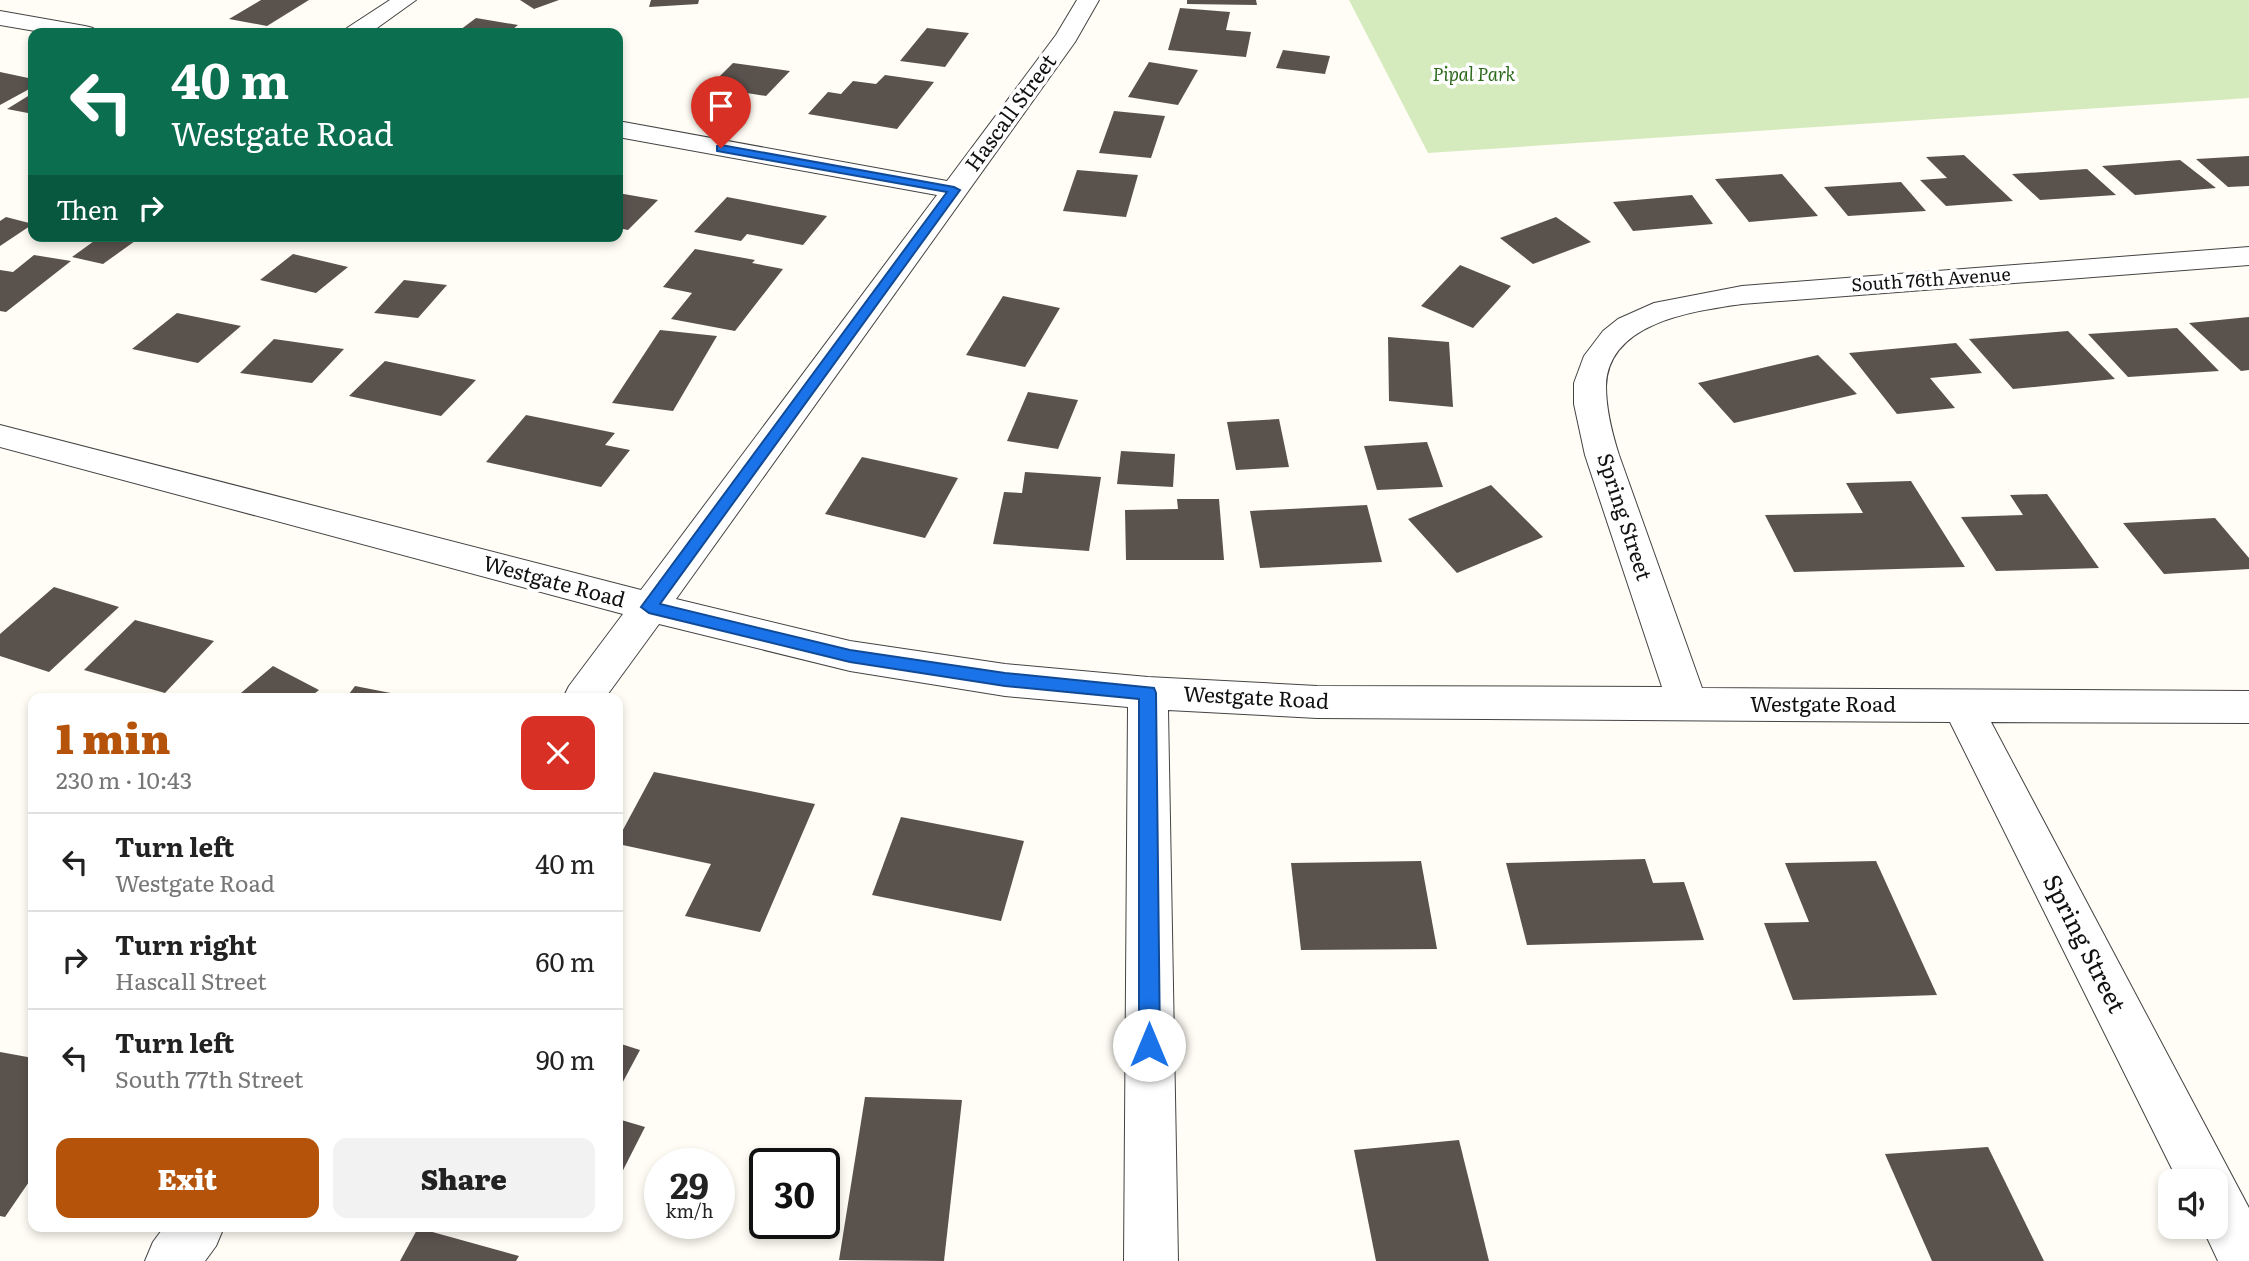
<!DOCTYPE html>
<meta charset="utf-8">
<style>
body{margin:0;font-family:Literata,serif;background:#f2f2f2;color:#222;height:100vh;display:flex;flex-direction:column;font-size:26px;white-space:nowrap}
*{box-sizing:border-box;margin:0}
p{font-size:23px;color:#767676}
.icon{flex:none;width:38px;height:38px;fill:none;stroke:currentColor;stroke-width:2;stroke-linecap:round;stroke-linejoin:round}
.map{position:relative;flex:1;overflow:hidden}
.details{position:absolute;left:28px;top:693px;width:595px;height:539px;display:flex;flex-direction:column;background:#fff;border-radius:14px;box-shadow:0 4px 10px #0003}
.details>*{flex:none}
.hud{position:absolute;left:28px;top:28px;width:595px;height:214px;border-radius:14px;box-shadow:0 4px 10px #0003;background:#0b6e4f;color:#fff;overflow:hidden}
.controls{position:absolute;left:2158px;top:1169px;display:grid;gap:14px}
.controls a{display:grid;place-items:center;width:70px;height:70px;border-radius:14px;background:#fff;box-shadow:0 4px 10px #0003;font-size:35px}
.speed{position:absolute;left:644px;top:1148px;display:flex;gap:14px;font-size:35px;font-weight:700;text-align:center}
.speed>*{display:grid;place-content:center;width:91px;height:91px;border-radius:50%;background:#fff;box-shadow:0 4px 10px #0003;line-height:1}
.speed small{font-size:18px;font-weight:400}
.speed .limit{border:4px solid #111;border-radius:10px;background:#fff;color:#111}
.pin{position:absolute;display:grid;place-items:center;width:60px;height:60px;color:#fff;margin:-72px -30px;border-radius:50% 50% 50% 0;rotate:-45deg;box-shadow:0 0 7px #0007}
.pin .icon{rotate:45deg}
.me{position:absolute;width:77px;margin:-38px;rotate:0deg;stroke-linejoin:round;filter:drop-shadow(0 0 5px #0008)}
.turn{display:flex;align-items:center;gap:24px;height:147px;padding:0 28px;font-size:32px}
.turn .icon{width:91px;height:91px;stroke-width:2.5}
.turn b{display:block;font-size:49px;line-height:60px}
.then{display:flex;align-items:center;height:66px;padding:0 28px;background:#0003;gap:14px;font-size:26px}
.round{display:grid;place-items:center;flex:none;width:74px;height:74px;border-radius:14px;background:#f2f2f2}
.summary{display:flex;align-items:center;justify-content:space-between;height:119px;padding:0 28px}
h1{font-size:42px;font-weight:800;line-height:52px;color:#b45309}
.primary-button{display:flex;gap:14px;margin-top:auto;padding:14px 28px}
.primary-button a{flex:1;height:80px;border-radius:14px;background:#b45309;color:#fff;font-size:28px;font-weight:800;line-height:80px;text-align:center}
.primary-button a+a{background:#f2f2f2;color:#222}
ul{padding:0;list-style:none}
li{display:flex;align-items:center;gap:21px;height:98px;padding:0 28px;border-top:2px solid #e0e0e0}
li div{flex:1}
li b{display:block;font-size:26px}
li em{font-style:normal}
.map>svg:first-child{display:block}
.green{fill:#d5ebbd}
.building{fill:#5a524d}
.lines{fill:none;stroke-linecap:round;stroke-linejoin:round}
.minor-casing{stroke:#444;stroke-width:2}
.minor{fill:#fff;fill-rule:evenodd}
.route{fill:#1a73e8;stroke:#114b97;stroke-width:2}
.labels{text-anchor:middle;stroke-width:7;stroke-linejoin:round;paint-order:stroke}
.far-park-label{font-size:18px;font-style:italic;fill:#2f6b1f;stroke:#fff}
.far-street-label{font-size:18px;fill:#111;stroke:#fff}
.street-label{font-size:21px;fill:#111;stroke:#fff}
.near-street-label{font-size:24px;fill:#111;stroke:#fff}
</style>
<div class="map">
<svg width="2249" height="1261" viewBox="0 0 2249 1261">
<rect width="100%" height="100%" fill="#fffdf5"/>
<path class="green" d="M 1349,0 L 2249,0 L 2249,98 L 1428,153 Z"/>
<g class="building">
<path d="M 261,0 L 309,0 L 267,26 L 229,19 Z"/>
<path d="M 520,0 L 559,0 L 534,9 Z"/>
<path d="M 651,0 L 699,0 L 698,4 L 649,7 Z"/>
<path d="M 1187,0 L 1256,0 L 1257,5 L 1187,4 Z"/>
<path d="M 1180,8 L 1230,12 L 1226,30 L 1251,32 L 1246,57 L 1168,50 Z"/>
<path d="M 476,18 L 518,25 L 508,33 L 456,33 Z"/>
<path d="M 927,28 L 969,33 L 945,67 L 900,61 Z"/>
<path d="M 1283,50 L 1330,56 L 1325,74 L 1276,68 Z"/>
<path d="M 1149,62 L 1198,70 L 1178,105 L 1128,97 Z"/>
<path d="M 733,63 L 790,71 L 766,96 L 709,87 Z"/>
<path d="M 0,72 L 33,79 L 33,87 L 0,105 Z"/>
<path d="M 885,75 L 934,82 L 897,129 L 808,114 L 828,92 L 841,94 L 853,81 L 876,84 Z"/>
<path d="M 33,93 L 33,114 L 7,109 Z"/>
<path d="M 1114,111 L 1165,116 L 1151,158 L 1099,153 Z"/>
<path d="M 1964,155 L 2013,201 L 1946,206 L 1920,180 L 1947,178 L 1926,157 Z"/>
<path d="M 2249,156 L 2249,186 L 2228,187 L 2196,159 Z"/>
<path d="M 2180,160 L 2216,188 L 2135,195 L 2102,166 Z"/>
<path d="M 2087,169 L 2116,195 L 2040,200 L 2012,174 Z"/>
<path d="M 1077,170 L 1138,175 L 1126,217 L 1063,211 Z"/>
<path d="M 1782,174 L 1818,216 L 1749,222 L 1715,179 Z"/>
<path d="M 1901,182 L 1926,211 L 1848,216 L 1824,187 Z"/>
<path d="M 618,193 L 658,200 L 628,230 L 618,228 Z"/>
<path d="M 1692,195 L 1713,224 L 1633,231 L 1613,202 Z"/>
<path d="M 727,197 L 827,216 L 803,245 L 747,234 L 741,241 L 694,232 Z"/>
<path d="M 6,217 L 33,224 L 0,246 L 0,221 Z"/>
<path d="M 1556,217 L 1591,242 L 1533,264 L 1500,238 Z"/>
<path d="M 101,236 L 142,236 L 103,264 L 72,257 Z"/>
<path d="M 695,249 L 755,260 L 752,263 L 783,269 L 735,331 L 671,319 L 692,293 L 663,287 Z"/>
<path d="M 293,254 L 348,267 L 316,293 L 260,280 Z"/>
<path d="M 34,255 L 71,261 L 6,312 L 0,311 L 0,270 L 13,272 Z"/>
<path d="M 1460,265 L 1511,286 L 1473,328 L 1421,306 Z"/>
<path d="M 404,280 L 447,285 L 418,318 L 374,313 Z"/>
<path d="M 1003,296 L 1060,308 L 1025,367 L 966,355 Z"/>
<path d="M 177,313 L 241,326 L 198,363 L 132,349 Z"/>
<path d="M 2249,317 L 2249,370 L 2241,371 L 2189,323 Z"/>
<path d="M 2177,328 L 2219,371 L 2128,377 L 2088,334 Z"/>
<path d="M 660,330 L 717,336 L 673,411 L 612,403 Z"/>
<path d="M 2068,331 L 2115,379 L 2013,389 L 1969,339 Z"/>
<path d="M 1388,337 L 1449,342 L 1453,407 L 1389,401 Z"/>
<path d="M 274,339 L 344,349 L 312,383 L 240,373 Z"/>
<path d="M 1956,343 L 1982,373 L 1930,378 L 1955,408 L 1897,414 L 1849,353 Z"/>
<path d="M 1818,355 L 1857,394 L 1734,423 L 1698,383 Z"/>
<path d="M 385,361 L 476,380 L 441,416 L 349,396 Z"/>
<path d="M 1028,392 L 1078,400 L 1058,449 L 1007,441 Z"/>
<path d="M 526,415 L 615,433 L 605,445 L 630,450 L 601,487 L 486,462 Z"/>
<path d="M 1279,419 L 1289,467 L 1236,470 L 1227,422 Z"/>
<path d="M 1427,442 L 1443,487 L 1377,490 L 1364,446 Z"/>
<path d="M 1121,451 L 1175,454 L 1173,487 L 1117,484 Z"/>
<path d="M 862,457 L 958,478 L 925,538 L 825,514 Z"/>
<path d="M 1025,472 L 1101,477 L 1089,551 L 993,544 L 1004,492 L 1022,493 Z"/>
<path d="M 1911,481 L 1965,567 L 1794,572 L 1765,515 L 1863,513 L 1846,483 Z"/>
<path d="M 1491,485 L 1543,537 L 1457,573 L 1408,519 Z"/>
<path d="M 2047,494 L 2099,568 L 1996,571 L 1961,517 L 2023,515 L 2010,495 Z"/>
<path d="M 1177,499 L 1219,499 L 1224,560 L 1126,560 L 1125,510 L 1178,509 Z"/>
<path d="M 1367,505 L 1382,562 L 1260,568 L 1250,511 Z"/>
<path d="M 2215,518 L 2249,558 L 2249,569 L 2164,574 L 2123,523 Z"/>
<path d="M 54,587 L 119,607 L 49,672 L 0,656 L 0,634 Z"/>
<path d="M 135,620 L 214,641 L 165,693 L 84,670 Z"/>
<path d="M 273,666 L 319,690 L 309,698 L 235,698 Z"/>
<path d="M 355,686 L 411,697 L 411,698 L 346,698 Z"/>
<path d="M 654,772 L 815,804 L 760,932 L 685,916 L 711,864 L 618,844 L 618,839 Z"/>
<path d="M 901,817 L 1024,841 L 1001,921 L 872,895 Z"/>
<path d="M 1645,859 L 1653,883 L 1684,882 L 1704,940 L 1527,945 L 1506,863 Z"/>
<path d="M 1421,861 L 1437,949 L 1301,950 L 1291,863 Z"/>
<path d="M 1876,861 L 1937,995 L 1793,1000 L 1764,923 L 1809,922 L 1785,863 Z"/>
<path d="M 618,1043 L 640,1050 L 618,1091 Z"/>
<path d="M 0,1052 L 33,1058 L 33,1176 L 5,1217 L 0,1216 Z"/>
<path d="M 865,1097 L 962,1100 L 944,1261 L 839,1260 Z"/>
<path d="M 618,1119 L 645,1127 L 618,1180 Z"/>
<path d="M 1459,1140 L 1489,1261 L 1376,1261 L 1354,1150 Z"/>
<path d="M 1988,1147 L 2044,1261 L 1932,1261 L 1885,1154 Z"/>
<path d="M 418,1228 L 519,1256 L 516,1261 L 400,1261 Z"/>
</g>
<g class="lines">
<g class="minor-casing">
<g id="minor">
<path d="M 390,0 L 416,0 L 370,33 L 343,33 L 347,28 Z"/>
<path d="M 1077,0 L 1099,0 L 1075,42 L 676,599 L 850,641 L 1005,664 L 1148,677 L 1317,686 L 1662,687 L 1585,455 L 1574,404 L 1574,383 L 1584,356 L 1603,331 L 1618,319 L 1654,303 L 1742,286 L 2249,247 L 2249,265 L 1742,304 C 1694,311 1608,322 1606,386 C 1606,410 1612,433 1619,455 L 1702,688 L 2249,691 L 2249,723 L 1991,722 L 2249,1208 L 2249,1261 L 2218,1261 L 2202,1227 L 2216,1227 L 2216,1181 L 2178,1181 L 1950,722 L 1317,718 L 1168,710 L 1178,1261 L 1124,1261 L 1128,707 L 1005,696 L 850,671 L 659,624 L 605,698 L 563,698 L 569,686 L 623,614 L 0,447 L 0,425 L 641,590 L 937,195 L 618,137 L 618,121 L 947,181 L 1056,35 Z"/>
<path d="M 0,11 L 85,26 L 93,28 L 97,33 L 47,33 L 0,25 Z"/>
<path d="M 164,1227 L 224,1227 L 216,1246 L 205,1261 L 145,1261 L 153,1242 Z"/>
</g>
</g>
<use href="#minor" class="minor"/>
</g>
<path class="route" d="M 721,145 L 954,187 L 960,190 L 660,604 L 850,650 L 1005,673 L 1154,688 L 1156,693 L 1160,1045 L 1157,1052 L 1149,1055 L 1142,1052 L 1139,1045 L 1139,699 L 1005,686 L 850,662 L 649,613 L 641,607 L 947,192 L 717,151 L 717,146 Z"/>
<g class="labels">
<g class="far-park-label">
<text x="1474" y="81">Pipal Park</text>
</g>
<g class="far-street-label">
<text transform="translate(1931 280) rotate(-4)" y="6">South 76th Avenue</text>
</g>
<g class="street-label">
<text transform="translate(1011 113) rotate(-54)" y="7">Hascall Street</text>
<text transform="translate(1624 517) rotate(72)" y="7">Spring Street</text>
<text transform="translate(554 582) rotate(15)" y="7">Westgate Road</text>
<text transform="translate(1256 698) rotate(3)" y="7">Westgate Road</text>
<text x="1823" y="712">Westgate Road</text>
</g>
<g class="near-street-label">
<text transform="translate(2084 944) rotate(63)" y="8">Spring Street</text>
</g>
</g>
</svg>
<div class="controls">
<a><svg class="icon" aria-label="sound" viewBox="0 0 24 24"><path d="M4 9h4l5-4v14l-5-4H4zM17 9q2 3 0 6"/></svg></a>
</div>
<div class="speed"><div>29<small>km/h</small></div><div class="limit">30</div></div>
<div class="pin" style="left:721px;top:148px;background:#d93025"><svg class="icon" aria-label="arrive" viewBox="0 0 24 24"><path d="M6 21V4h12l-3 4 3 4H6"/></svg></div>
<svg class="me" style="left:1149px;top:1045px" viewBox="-20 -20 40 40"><circle r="19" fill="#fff"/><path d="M0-13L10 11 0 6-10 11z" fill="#1a73e8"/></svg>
<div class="hud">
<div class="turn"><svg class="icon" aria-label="left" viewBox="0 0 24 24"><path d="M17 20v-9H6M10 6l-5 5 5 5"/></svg><div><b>40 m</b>Westgate Road</div></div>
<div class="then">Then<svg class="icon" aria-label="right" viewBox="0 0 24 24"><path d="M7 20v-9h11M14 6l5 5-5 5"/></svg></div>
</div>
<section class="details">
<div class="summary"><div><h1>1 min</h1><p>230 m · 10:43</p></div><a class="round" style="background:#d93025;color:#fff"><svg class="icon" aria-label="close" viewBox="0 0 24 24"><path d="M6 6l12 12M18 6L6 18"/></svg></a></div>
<ul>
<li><svg class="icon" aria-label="left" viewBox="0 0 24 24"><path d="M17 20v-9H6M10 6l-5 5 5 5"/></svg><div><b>Turn left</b><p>Westgate Road</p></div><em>40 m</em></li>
<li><svg class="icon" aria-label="right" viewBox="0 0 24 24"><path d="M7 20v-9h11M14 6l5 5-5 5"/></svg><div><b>Turn right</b><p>Hascall Street</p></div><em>60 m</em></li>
<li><svg class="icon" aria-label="left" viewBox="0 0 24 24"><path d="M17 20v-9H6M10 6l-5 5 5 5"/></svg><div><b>Turn left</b><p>South 77th Street</p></div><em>90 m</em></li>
</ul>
<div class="primary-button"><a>Exit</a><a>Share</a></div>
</section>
</div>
